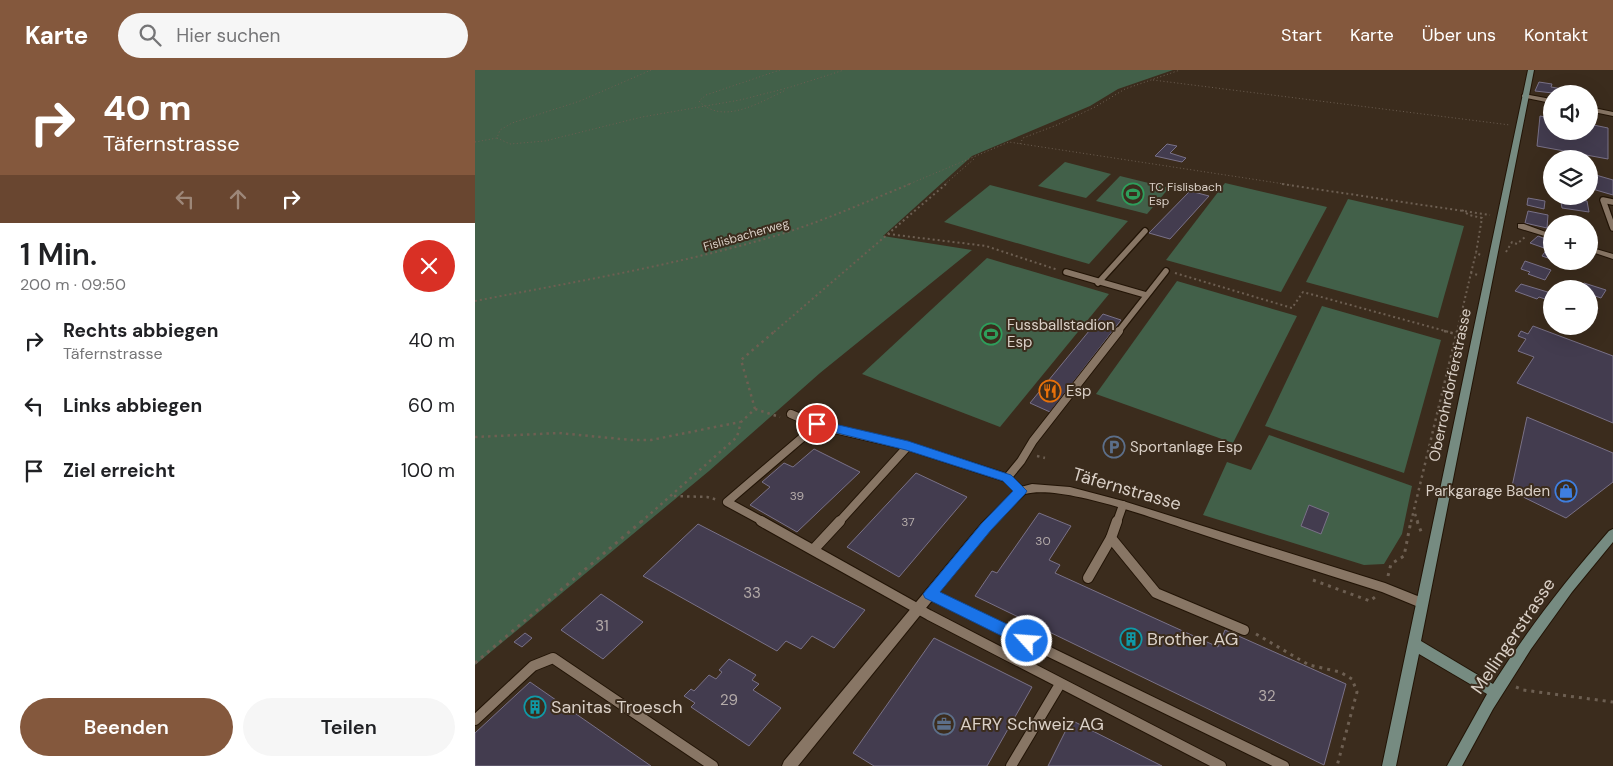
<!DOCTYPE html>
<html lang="de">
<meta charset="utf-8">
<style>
body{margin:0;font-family:"DM Sans",sans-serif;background:#f6f6f6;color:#202124;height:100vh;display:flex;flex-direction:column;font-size:19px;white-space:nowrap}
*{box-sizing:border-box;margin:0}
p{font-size:16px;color:#757577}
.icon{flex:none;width:28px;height:28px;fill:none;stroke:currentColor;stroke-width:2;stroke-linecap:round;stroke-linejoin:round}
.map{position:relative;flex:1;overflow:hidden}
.panel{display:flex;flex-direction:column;background:#fff;width:475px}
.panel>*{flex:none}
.top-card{background:#84583d;color:#fff;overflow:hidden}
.tools{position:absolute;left:1068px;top:15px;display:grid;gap:10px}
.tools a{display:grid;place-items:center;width:55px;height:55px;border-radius:50%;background:#fff;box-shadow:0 5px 20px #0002;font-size:25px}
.pin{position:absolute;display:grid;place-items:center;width:42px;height:42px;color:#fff;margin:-21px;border:2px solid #fff;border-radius:50%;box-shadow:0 1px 5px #0007}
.me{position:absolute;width:55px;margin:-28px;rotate:296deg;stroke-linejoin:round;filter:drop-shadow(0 0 4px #0008)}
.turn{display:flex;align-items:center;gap:18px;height:105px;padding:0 20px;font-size:22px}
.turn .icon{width:65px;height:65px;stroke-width:2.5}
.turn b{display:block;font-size:35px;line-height:42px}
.lanes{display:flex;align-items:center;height:48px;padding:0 20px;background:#0003;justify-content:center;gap:25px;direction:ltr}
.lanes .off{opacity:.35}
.round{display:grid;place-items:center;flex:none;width:52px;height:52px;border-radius:26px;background:#f6f6f6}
.summary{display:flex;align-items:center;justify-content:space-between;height:85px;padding:0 20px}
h1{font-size:30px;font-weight:600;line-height:38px}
.action{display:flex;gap:10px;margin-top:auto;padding:10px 20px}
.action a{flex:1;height:58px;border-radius:30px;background:#84583d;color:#fff;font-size:20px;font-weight:600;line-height:58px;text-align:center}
.action a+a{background:#f6f6f6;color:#202124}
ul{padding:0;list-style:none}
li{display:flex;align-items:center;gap:15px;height:65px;padding:0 20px}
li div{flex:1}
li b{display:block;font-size:19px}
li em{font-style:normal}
header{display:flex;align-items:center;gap:30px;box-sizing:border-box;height:70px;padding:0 25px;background:#84583d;color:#fff}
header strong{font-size:24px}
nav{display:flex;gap:28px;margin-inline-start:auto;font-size:18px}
.search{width:350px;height:45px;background:#f6f6f6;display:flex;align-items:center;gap:12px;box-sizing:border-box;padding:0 18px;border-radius:28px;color:#757577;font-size:19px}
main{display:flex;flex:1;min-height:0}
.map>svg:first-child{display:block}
.green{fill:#426049}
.building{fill:#433c4f;stroke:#797187}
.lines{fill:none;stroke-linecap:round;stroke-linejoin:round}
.lane-far2-casing{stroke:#221406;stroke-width:8}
.lane-far1-casing{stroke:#221406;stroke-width:10}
.lane-casing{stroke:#221406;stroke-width:12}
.street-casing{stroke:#221406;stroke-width:2}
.secondary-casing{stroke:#221406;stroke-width:2}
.path-far3{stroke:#6d5f52;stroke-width:1;stroke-dasharray:1 2.5;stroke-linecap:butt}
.path-far2{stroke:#6d5f52;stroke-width:2;stroke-dasharray:2 3;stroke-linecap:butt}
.path-far1{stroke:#6d5f52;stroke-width:2.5;stroke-dasharray:2.5 4;stroke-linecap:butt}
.path{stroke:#6d5f52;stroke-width:3;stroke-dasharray:3 5;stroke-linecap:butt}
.lane-far2{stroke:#887665;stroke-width:5.5}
.lane-far1{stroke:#887665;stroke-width:8}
.lane{stroke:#887665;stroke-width:10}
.street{fill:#887665;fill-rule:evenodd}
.secondary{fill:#768b81;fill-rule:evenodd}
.route{fill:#1a73e8;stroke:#114b97}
.labels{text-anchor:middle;stroke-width:4;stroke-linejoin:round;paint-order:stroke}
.far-poi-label{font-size:12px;fill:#dad0c7;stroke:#3b2c1d;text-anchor:start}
.far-street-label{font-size:12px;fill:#dad0c7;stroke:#3b2c1d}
.number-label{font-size:12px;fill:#b4aba9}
.poi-label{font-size:15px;fill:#dad0c7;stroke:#3b2c1d;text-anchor:start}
.street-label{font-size:15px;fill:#dad0c7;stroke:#3b2c1d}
.near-number-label{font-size:15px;fill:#b4aba9}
.near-street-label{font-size:18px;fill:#dad0c7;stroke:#3b2c1d}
.near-poi-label{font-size:18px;fill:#dad0c7;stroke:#3b2c1d;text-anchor:start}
</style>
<header>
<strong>Karte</strong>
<div class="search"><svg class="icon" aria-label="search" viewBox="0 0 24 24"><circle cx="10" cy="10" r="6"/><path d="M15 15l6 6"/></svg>Hier suchen</div>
<nav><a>Start</a><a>Karte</a><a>Über uns</a><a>Kontakt</a></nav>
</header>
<main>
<section class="panel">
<div class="top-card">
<div class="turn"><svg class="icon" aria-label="right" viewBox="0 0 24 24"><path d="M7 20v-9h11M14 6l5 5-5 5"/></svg><div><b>40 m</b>Täfernstrasse</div></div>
<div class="lanes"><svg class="icon off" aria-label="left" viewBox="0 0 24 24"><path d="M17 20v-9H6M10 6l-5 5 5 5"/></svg><svg class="icon off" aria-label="ahead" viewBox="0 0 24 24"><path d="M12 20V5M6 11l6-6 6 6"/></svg><svg class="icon" aria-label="right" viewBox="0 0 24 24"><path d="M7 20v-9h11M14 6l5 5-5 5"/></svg></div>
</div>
<div class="summary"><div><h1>1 Min.</h1><p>200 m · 09:50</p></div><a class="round" style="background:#d93025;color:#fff"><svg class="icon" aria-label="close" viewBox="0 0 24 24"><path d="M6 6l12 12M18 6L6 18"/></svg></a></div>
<ul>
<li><svg class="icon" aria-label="right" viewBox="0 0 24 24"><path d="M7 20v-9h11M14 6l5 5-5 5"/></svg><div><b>Rechts abbiegen</b><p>Täfernstrasse</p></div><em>40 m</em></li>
<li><svg class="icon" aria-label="left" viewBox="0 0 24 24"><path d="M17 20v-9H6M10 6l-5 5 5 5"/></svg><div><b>Links abbiegen</b></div><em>60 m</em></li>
<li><svg class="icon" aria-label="arrive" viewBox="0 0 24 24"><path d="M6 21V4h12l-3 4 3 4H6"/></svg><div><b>Ziel erreicht</b></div><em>100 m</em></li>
</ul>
<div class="action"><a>Beenden</a><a>Teilen</a></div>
</section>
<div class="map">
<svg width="1138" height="696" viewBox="0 0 1138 696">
<rect width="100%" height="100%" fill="#3b2c1d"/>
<g class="green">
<path d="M 0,0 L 698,0 L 643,19 L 615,36 L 497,86 L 408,166 L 497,180 L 345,303 L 234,401 L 0,595 Z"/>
<path d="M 590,92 L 636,104 L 611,128 L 563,116 Z"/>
<path d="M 645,106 L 694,118 L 672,144 L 621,131 Z"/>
<path d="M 750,113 L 852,137 L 806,222 L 691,190 Z"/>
<path d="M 515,115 L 653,151 L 614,194 L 469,152 Z"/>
<path d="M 873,129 L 989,156 L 963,248 L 831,212 Z"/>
<path d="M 512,188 L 634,224 L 525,357 L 387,304 Z"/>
<path d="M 702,211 L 822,246 L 758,373 L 621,324 Z"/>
<path d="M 847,236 L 966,270 L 929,403 L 790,356 Z"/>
<path d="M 794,365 L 937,416 L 927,464 L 909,494 L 889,495 L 728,445 L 752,392 L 776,400 Z"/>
</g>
<g class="building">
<path d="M 1064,12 L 1077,14 L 1076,17 L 1088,19 L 1087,24 L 1060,21 Z"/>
<path d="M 1065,46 L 1076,48 L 1076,61 L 1114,61 L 1114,54 L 1133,58 L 1133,89 L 1062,76 Z"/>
<path d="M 692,74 L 702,76 L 695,83 L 711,88 L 707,92 L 680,86 Z"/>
<path d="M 1114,103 L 1138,110 L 1138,125 L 1114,118 Z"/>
<path d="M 715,121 L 734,126 L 695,169 L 674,163 Z"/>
<path d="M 1085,127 L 1112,131 L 1114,142 L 1087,138 Z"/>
<path d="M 1053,128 L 1070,131 L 1069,139 L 1052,135 Z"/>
<path d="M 1053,141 L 1073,145 L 1072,158 L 1050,153 Z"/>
<path d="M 1063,166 L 1076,171 L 1076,189 L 1067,186 L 1072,179 L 1055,173 Z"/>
<path d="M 1050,191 L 1076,200 L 1070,210 L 1053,204 L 1055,202 L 1046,199 Z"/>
<path d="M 1081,191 L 1103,191 L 1097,197 Z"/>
<path d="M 1109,213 L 1131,220 L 1126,228 L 1114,224 L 1114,219 L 1105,219 Z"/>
<path d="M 1046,214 L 1076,223 L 1076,231 L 1064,227 L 1062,229 L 1040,221 Z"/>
<path d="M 1114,234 L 1123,238 L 1118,248 L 1114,246 Z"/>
<path d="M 628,244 L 646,250 L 575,342 L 555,333 Z"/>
<path d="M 1058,256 L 1138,286 L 1138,353 L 1042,313 L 1059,287 L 1043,281 L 1051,269 L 1043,266 L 1046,261 L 1053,264 Z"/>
<path d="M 1052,347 L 1138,383 L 1138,412 L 1091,448 L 1036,421 Z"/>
<path d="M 339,379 L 385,402 L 322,462 L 275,435 L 295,417 L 287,412 L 309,393 L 318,397 Z"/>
<path d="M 441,403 L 492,427 L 424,507 L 372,477 Z"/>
<path d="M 834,435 L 854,443 L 846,464 L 826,456 Z"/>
<path d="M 564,443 L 596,456 L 574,490 L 585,495 L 580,503 L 743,577 L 750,560 L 871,614 L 849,695 L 500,526 L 517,501 L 522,503 Z"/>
<path d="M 223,454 L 390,540 L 359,578 L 337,566 L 326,579 L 311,571 L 302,581 L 168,506 Z"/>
<path d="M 126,524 L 168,552 L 128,589 L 86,560 Z"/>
<path d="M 50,563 L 57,568 L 47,577 L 39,572 Z"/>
<path d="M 459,568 L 557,617 L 512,696 L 399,696 L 378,683 Z"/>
<path d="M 254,589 L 281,605 L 277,610 L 284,614 L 278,620 L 306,638 L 274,676 L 216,637 L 220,633 L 209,626 L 216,619 L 219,621 L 234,605 L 241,609 L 247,602 L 244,600 Z"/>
<path d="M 55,612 L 176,696 L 0,696 L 0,663 Z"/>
<path d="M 596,650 L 687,696 L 573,696 Z"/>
</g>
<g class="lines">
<g class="lane-far2-casing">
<g id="lane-far2">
<path d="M 1138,132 L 1128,130 L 1138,158"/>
<path d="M 591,202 L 671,225"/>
<path d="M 623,213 L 670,161"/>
<path d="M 643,262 L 691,201"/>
</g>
</g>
<g class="lane-far1-casing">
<g id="lane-far1">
<path d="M 316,344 L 342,355 L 433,376 L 532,408 L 546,421"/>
<path d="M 532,408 L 546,391 L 558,371 L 644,261"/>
<path d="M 289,452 L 252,432 L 342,355"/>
<path d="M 364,452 L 433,376"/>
<path d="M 642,452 L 648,435"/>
</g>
</g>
<g class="lane-casing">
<g id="lane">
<path d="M 286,451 L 454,545 L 746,696"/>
<path d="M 642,451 L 636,468 L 681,523 L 769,560"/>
<path d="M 339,479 L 365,451"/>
<path d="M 613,508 L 636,468"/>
<path d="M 455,524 L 809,696"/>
<path d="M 0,650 L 58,596 L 78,588 L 238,696"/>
<path d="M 536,696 L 585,614"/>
</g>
</g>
<g class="street-casing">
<g id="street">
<path d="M 1049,24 L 1076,29 L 1076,33 L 1047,27 L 1047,25 Z"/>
<path d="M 1114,37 L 1138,42 L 1138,46 L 1114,41 Z"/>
<path d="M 1043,154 L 1049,154 L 1076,164 L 1076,168 L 1043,158 Z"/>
<path d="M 1114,177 L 1138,184 L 1138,189 L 1114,181 Z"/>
<path d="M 557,414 L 595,417 L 648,431 L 910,513 L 950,529 L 952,533 L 950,537 L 946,538 L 907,522 C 847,503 786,484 726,464 C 686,451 588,414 550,424 L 515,459 L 323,696 L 307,696 L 309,691 L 507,453 L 542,418 Z"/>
</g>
</g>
<g class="secondary-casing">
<path id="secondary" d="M 1053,0 L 1059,0 L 946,571 L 1018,614 C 1053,559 1092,509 1134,461 L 1138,459 L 1138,472 L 1097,522 L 1056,579 L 1018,639 L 987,696 L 972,696 L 1012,624 L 944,584 L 921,696 L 907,696 Z"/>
</g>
<g class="path-far3">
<path d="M 176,0 L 105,31 L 37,53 L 25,60 L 22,68 L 35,74 L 70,71 L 167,47 L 265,30 L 316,17 L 369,0"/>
<path d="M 305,0 L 231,25 L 224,31 C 248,56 285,32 311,20"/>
<path d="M 678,10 L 1035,55"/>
<path d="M 0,72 L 22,68"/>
<path d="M 545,74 L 548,68 L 582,55 L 620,37 L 650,19 L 705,0"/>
<path d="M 432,115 L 534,72 L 816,115"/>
<path d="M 469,115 L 499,89"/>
</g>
<g class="path-far2">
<path d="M 807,114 L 1015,145"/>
<path d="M 987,140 L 994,145 L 1007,148 L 1001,183 L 1008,186"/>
<path d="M 413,164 L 511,176 L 583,200"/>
<path d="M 1031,182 L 1037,172 L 1042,174 L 1050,167"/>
<path d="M 700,203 L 817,238 L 828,222 L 974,262"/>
<path d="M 996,203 L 1001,183"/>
<path d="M 0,231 C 98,212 197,196 293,168 C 342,154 388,133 435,114"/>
<path d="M 299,262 L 471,114"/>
<path d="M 982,262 L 996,203 L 1003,205"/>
</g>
<g class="path-far1">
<path d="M 969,261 L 981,264"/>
<path d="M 980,273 L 990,269"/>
<path d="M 280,339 L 266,290 L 300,261"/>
<path d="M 280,339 L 305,347"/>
<path d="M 0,367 L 84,363 L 156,370 L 176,370 L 265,352"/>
<path d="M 562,386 L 570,388"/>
<path d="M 199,426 L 232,427 L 243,430"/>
<path d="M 940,444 L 943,452"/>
<path d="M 166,452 L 262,367 L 266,352 L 280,339"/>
<path d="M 936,452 L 982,261"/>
</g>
<g class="path">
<path d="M 942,451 L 947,464"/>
<path d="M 913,506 L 916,494 L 929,486 L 936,451"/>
<path d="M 838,510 L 895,531 L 900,527"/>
<path d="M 781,564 L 834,595 L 865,602 L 877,609 L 882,622 L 862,696"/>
<path d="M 0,593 L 167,451"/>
<path d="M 1041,617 L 1048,620 L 1138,632"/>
</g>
<use href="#lane-far2" class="lane-far2"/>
<use href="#lane-far1" class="lane-far1"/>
<use href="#lane" class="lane"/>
<use href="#street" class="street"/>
<use href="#secondary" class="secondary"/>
</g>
<path class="route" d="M 342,350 L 433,371 L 536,405 L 552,421 L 550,424 L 516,460 L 465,522 L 557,566 L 560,571 L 557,576 L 552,578 L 547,576 L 450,528 L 448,524 L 507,453 L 538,421 L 528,411 L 431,380 L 338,357 L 336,354 L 338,352 Z"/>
<defs>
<g id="stadium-ring" transform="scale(1.125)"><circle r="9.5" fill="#3b2c1d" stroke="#2e9e5b" stroke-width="1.5"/><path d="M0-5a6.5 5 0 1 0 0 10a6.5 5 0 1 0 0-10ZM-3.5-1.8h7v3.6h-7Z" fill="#2e9e5b"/></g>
<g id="restaurant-ring" transform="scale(1.125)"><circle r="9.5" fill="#3b2c1d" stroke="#e8710a" stroke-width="1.5"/><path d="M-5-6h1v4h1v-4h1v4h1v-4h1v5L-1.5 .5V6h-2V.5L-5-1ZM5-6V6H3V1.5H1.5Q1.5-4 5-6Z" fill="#e8710a"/></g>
<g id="parking-ring" transform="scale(1.125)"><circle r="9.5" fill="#3b2c1d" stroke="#5c6f8a" stroke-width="1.5"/><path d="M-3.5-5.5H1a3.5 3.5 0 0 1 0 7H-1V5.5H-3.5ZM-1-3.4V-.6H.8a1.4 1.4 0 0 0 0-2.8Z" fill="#5c6f8a"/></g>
<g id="shop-ring" transform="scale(1.125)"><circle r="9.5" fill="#3b2c1d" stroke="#3f7fe0" stroke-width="1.5"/><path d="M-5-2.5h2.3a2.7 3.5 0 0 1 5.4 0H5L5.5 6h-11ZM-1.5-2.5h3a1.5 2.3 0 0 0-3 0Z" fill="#3f7fe0"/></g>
<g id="building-ring" transform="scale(1.125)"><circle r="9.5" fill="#3b2c1d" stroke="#0f9aa8" stroke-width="1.5"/><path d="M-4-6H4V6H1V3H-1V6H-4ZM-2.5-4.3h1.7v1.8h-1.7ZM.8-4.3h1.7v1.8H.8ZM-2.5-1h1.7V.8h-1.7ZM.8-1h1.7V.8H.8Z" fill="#0f9aa8"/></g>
<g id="office-ring" transform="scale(1.125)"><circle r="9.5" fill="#3b2c1d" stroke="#5c6f8a" stroke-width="1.5"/><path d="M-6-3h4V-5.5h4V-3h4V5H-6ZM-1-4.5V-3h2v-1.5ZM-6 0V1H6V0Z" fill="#5c6f8a"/></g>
</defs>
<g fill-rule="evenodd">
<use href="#stadium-ring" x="658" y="124"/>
<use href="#stadium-ring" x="516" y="264"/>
<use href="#restaurant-ring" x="575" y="321"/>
<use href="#parking-ring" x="639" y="377"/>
<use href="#shop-ring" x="1091" y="421"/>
<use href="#building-ring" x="656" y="569"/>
<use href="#building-ring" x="60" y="637"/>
<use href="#office-ring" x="469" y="654"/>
</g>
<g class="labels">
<g class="far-poi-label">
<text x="674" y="121">TC Fislisbach<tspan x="674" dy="14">Esp</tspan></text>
</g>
<g class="far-street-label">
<text transform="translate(271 165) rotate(-16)" y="4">Fislisbacherweg</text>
</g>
<g class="number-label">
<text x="322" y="430">39</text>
<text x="433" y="456">37</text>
<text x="568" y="475">30</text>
</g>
<g class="poi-label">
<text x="532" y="260">Fussballstadion<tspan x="532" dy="17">Esp</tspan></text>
<text x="591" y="326">Esp</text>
<text x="655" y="382">Sportanlage Esp</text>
<text x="1075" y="426" text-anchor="end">Parkgarage Baden</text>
</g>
<g class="street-label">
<text transform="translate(975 315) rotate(-78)" y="5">Oberrohrdorferstrasse</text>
</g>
<g class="near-number-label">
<text x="277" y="528">33</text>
<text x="127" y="561">31</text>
<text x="792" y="631">32</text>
<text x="254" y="635">29</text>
</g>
<g class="near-street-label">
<text transform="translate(652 419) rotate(16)" y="6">Täfernstrasse</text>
<text transform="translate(1038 566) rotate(-56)" y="6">Mellingerstrasse</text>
</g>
<g class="near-poi-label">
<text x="672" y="575">Brother AG</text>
<text x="76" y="643">Sanitas Troesch</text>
<text x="485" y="660">AFRY Schweiz AG</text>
</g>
</g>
</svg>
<div class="tools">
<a><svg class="icon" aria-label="sound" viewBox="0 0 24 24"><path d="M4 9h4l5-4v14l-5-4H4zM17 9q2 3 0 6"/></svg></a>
<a><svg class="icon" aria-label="layers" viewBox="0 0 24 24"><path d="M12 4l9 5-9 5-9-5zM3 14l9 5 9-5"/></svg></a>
<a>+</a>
<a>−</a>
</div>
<div class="pin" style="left:342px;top:354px;background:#d93025"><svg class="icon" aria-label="arrive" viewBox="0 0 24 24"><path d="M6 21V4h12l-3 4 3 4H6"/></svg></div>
<svg class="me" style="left:552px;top:571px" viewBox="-20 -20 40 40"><circle r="17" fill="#1a73e8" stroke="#fff" stroke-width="3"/><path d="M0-11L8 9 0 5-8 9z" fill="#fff"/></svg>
</div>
</main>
